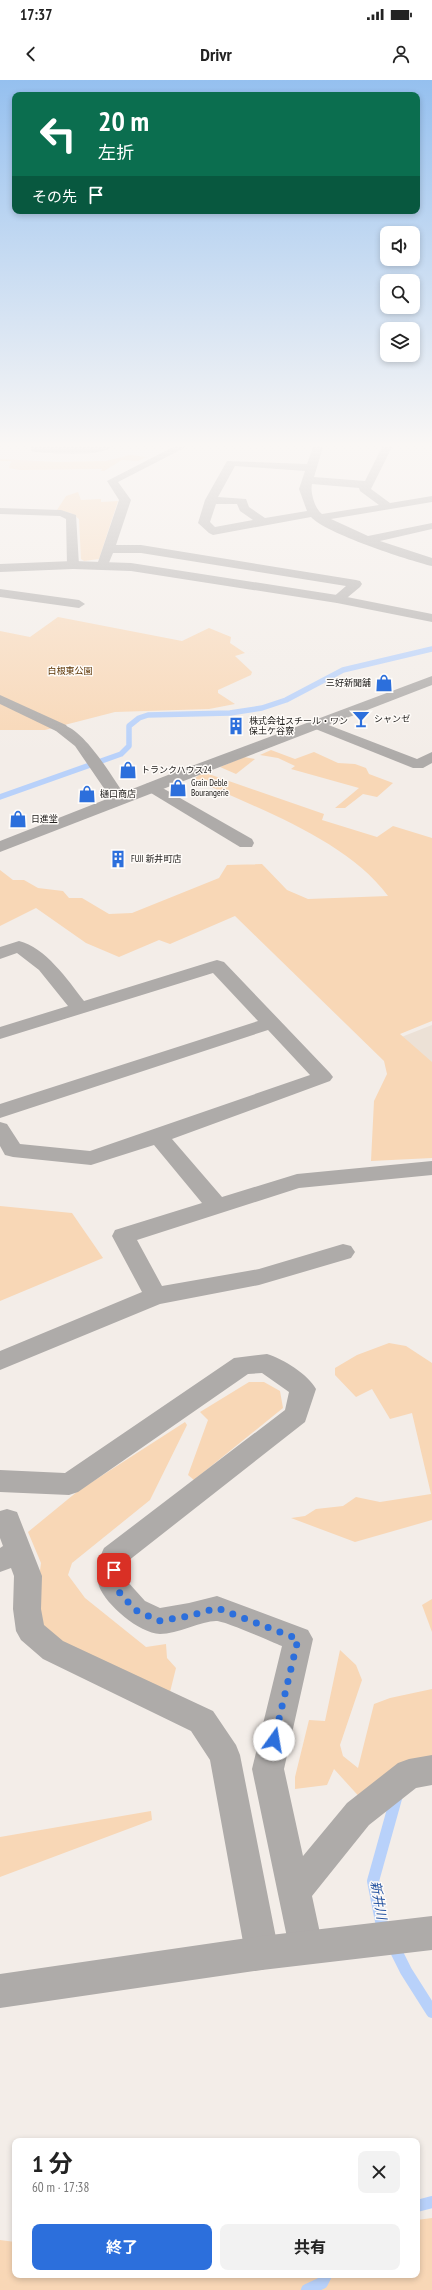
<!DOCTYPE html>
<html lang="ja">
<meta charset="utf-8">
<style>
body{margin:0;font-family:"PT Sans Narrow","Noto Sans JP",sans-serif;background:#f2f2f2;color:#222;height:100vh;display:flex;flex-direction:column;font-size:15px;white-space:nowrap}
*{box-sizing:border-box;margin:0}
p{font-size:13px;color:#767676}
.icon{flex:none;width:22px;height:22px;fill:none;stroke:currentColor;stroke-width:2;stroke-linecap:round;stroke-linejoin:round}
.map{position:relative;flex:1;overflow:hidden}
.sheet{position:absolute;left:12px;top:2058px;width:408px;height:140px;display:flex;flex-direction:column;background:#fff;border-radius:8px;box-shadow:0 2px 6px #0003}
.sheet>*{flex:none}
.banner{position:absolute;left:12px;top:12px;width:408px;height:122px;border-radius:8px;box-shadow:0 2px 6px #0003;background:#0b6e4f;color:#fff;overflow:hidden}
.buttons{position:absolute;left:380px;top:146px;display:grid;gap:8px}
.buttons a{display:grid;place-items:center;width:40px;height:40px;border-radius:8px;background:#fff;box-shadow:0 2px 6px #0003;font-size:20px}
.pin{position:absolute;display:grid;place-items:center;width:34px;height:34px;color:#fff;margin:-17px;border-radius:8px;box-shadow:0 2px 6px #0006}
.me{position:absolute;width:44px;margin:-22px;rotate:13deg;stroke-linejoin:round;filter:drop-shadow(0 0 3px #0008)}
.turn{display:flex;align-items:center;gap:14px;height:84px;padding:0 20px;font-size:18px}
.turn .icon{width:52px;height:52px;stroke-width:2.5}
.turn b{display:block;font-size:28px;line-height:34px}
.then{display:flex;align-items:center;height:38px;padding:0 20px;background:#0003;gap:8px;font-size:15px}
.round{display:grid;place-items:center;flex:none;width:42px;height:42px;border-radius:8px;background:#f2f2f2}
.summary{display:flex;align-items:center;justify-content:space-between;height:68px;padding:0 20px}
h1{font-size:24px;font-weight:700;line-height:30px}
.primary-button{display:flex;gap:8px;margin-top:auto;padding:8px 20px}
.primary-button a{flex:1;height:46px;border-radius:8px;background:#2c6fdc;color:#fff;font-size:16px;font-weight:700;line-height:46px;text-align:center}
.primary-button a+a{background:#f2f2f2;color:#222}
.status{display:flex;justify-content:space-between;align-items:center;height:28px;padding:0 20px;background:#fff;direction:ltr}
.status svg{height:11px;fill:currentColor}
header{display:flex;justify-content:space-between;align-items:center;height:52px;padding:0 20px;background:#fff;font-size:18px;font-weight:700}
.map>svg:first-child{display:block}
.built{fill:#ece1d6}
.green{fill:#f8d7b6}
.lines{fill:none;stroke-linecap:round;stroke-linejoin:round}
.stream-far1{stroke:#b8d1fa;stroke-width:5.5}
.stream{stroke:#b8d1fa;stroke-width:12}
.pedestrian{fill:#aeaba9;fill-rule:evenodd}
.minor{fill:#aeaba9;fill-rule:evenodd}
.tertiary{fill:#aeaba9;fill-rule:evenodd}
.route{stroke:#2c6fdc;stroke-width:7;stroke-dasharray:0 12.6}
.labels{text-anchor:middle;stroke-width:3;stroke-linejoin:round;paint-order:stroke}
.far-park-label{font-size:9px;fill:#5a3300;stroke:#fefbf8}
.far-poi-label{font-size:9px;fill:#22201e;stroke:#fefbf8;text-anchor:start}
.near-water-label{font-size:13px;font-style:italic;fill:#2352a0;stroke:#fefbf8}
</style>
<div class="status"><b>17:37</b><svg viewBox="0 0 49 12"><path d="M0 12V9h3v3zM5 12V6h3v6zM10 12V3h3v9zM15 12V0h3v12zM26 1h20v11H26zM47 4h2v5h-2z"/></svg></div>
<header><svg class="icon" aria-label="back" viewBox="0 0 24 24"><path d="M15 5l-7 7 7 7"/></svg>Drivr<svg class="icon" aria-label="person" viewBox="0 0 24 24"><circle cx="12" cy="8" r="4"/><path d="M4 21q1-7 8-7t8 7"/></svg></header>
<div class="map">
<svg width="432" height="2210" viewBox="0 0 432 2210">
<rect width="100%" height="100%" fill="#f3ede8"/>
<path class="built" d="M 432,945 L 432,1022 L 376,967 Z"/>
<g class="green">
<path d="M 130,375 L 147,377 L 138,381 L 122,380 L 104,391 L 101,391 L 102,389 L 19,390 L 9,388 L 11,381 L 0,381 L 0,379 L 57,382 L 106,381 Z"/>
<path d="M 78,412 L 81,420 L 101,419 L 101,422 L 118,421 L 99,479 L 84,481 L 81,479 L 79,439 L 71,433 L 57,430 L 66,416 Z"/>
<path d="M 58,537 L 182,561 L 209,548 L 231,557 L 230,563 L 245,573 L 235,576 L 252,592 L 251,595 L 218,610 L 218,613 L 235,624 L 209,629 L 115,632 L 45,650 L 0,650 L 0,551 L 30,557 Z"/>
<path d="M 271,670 L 295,679 L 314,672 L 338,683 L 355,684 L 366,688 L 369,694 L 393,703 L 377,717 L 363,714 L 345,728 L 335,728 L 359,708 L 291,689 L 295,686 L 278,678 L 260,675 Z"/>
<path d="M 244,677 L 255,679 L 236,694 L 220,687 Z"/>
<path d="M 203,692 L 324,734 L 322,740 L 377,757 L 393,746 L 432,758 L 432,941 L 400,954 L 432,982 L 432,1078 L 371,1081 L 374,1021 L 387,994 L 384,981 L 235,836 L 170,864 L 159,860 L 119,877 L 86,863 L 36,828 L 0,846 L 0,790 L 13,800 L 24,800 L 38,808 L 63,811 L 69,818 L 82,818 L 109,834 L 132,833 L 219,798 L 227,785 L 262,784 L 287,810 L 308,819 L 388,816 C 346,759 258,729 194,699 Z"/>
<path d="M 0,1126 L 72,1133 L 103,1178 L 0,1221 Z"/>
<path d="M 389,1263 L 406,1266 L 432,1283 L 432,1440 L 355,1462 L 291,1438 L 305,1436 L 316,1429 L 343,1426 L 356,1417 L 380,1422 L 431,1414 L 412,1333 L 390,1339 L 372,1309 L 356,1317 L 335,1295 L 335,1288 L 357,1275 Z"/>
<path d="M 249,1302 L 264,1302 L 280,1311 L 283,1328 L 194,1400 L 188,1395 L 208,1340 L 200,1332 Z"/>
<path d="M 185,1342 L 187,1345 L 150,1420 L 72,1483 L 68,1495 L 85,1518 L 146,1567 L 166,1564 L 167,1578 L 176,1588 L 170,1612 L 52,1557 L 38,1546 L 35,1530 L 41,1483 L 28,1452 L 78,1411 Z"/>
<path d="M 432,1519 L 432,1552 L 422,1525 Z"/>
<path d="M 340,1570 L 356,1585 L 362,1600 L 340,1665 L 343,1676 L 358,1688 L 374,1624 L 390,1618 L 432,1609 L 432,1685 L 364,1722 L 334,1689 L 327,1705 L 295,1709 L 295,1697 L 309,1640 L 325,1641 Z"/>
<path d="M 151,1731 L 152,1740 L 0,1797 L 0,1757 Z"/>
<path d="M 432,2138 L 432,2210 L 0,2210 L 0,2160 L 15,2162 L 15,2195 L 417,2195 L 417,2140 Z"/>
</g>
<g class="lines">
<path class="stream-far1" d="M 0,717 L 121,674 L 129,666 L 129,646 L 139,638 L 148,635 L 230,633 L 262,628 L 286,620 L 343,590 L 432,569"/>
<g class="stream">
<path d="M 386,1852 L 381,1841 L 373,1801 L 397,1715"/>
<path d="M 393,1865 L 406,1891 L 432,1932"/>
<path d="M 417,2126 L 432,2122"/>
<path d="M 307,2210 L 322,2203 L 326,2195"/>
</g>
<path class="pedestrian" d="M 0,615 L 66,645 L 68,648 L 66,651 L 56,651 L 0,624 Z"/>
<g class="minor">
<path d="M 31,367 L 111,367 C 102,377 50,373 35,372 L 31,371 Z"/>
<path d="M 173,367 L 186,367 L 118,402 L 131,420 L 116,465 L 141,465 L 356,500 L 360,501 L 362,504 L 360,507 L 342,522 L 337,523 L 331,519 L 346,506 L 141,473 L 113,473 L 108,485 L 100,485 L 98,482 L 119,420 L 107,401 Z"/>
<path d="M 313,367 L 323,367 L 314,397 L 365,401 L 382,367 L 392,367 L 371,409 L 390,423 L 432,416 L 432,422 L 331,439 L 368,456 L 432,443 L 432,449 L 380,461 L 432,478 L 432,486 C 407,480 325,453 311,437 L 213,455 L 209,453 L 198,443 L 205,420 L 227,381 L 307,384 ZM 235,386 L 305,391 L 299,409 L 307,431 L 265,438 L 249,427 L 246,419 L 218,417 ZM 312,404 L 359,408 L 360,411 L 379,425 L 322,434 C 315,429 310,412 312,404 ZM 216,424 L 237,424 L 240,431 L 253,440 L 215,447 L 210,442 Z"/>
<path d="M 0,428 L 61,430 L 76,435 L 79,485 L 77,488 L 73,489 L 67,485 L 66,439 L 60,436 L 0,434 Z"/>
<path d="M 0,509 L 79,520 L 85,524 L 79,528 L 0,517 Z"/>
<path d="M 318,641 L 417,679 L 432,672 L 432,683 L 423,688 L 413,688 L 313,648 L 311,645 L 313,642 Z"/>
<path d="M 61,644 C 86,650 113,699 128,720 L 126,723 L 114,723 L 75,666 L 56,651 L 54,648 L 56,645 Z"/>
<path d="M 152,702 L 252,759 L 254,763 L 252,767 L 240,767 L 146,710 L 144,707 L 146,704 Z"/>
<path d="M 19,861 C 45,867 68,900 84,921 L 210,882 L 217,880 L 224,882 L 330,993 L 333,997 L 330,1001 L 172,1059 L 222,1117 L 297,1094 L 432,1081 L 432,1095 L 299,1108 L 137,1160 L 162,1206 L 259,1189 L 343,1164 L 351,1166 L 355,1172 L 351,1178 L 259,1205 L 160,1224 L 0,1290 L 0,1271 L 142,1212 L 112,1156 L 115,1150 L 202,1123 L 154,1065 L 91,1085 L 13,1077 L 5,1075 L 0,1066 L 0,1042 L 7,1044 L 20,1064 L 90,1071 L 310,995 L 268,950 L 0,1038 L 0,1024 L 258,941 L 213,893 L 0,959 L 0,947 L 68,926 L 39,890 L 17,873 L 0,879 L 0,867 Z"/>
<path d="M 267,1274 C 283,1279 308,1294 316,1309 L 305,1342 L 128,1481 L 127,1501 L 145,1521 L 160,1528 L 189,1523 L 217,1516 L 308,1550 L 313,1559 L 284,1689 L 303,1776 L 347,1723 L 398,1683 L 409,1679 L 432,1675 L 432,1705 L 416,1708 L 369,1745 L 312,1816 L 323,1867 L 318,1879 L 306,1884 L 294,1879 L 289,1867 L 252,1689 L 282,1566 C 270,1561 225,1541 216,1541 C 202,1541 177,1554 160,1554 C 139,1553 106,1525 99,1506 C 96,1496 99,1477 104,1468 L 285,1330 L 289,1312 L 262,1293 L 248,1294 L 78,1412 L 69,1415 L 0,1412 L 0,1390 L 65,1393 L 234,1278 Z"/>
<path d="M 7,1429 L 17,1432 L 42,1496 L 41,1529 L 44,1545 L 63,1561 L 213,1631 L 236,1665 L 240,1675 L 279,1873 L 274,1885 L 262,1890 L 250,1885 L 245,1873 L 210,1680 L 191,1651 L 43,1579 L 21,1560 L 16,1551 L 13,1529 L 14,1496 L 11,1488 L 0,1492 L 0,1468 L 3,1466 L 0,1458 L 0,1431 Z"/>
</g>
<g class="tertiary">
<path d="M 73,481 L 131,483 L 337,515 L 432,534 L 432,542 L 337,523 L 131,491 L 73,489 L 0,492 L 0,484 Z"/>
<path d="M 432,596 L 432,605 L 0,772 L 0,761 L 173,693 Z"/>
<path d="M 432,1836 L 432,1870 L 262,1890 L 0,1928 L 0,1894 L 262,1856 Z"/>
</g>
</g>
<linearGradient id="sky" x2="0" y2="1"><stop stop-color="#95c0ef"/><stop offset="0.54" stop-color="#faf7f5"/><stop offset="1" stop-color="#faf7f5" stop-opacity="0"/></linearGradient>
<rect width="432" height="676" fill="url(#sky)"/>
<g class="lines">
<path class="route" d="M 114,1490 L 113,1505 L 135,1530 L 159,1541 L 189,1536 L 217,1528 L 298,1559 L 274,1660"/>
</g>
<defs>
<g id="shop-bare" transform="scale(1.38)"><path d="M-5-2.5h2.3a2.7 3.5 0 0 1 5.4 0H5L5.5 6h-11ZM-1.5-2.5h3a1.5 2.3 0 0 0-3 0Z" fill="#2c6fdc" stroke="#fefbf8" stroke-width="2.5" paint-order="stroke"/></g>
<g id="bar-bare" transform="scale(1.38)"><path d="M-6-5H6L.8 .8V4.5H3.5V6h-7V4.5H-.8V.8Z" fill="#2c6fdc" stroke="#fefbf8" stroke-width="2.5" paint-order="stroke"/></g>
<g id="building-bare" transform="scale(1.38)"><path d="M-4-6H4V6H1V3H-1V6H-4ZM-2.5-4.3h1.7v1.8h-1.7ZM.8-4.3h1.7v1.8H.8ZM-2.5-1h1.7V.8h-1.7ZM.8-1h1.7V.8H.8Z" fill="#2c6fdc" stroke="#fefbf8" stroke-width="2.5" paint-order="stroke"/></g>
</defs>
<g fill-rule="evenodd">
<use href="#shop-bare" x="384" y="603"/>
<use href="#bar-bare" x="361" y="639"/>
<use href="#building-bare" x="236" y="646"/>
<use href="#shop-bare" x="128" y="690"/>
<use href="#shop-bare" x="178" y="708"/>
<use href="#shop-bare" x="87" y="714"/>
<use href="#shop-bare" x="18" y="739"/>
<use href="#building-bare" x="118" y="779"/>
</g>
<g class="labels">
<g class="far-park-label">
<text x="70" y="594">白根東公園</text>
</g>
<g class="far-poi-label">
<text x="371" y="606" text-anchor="end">三好新聞舗</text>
<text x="374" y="642">シャンゼ</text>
<text x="249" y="644">株式会社スチール・ワン<tspan x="249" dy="10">保土ケ谷寮</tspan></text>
<text x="141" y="693">トランクハウス24</text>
<text x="191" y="706">Grain Deble<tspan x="191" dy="10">Bourangerie</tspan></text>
<text x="100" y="717">樋口商店</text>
<text x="31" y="742">日進堂</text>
<text x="131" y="782">FUJI 新井町店</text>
</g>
<g class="near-water-label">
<text transform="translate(379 1820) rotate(80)" y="5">新井川</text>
</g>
</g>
</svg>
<div class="buttons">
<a><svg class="icon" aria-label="sound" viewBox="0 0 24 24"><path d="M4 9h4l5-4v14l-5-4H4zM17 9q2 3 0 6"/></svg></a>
<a><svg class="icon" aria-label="search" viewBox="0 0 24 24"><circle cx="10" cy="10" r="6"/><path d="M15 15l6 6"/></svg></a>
<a><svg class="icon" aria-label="layers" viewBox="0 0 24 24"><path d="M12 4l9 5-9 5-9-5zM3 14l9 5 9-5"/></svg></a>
</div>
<div class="pin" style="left:114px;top:1490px;background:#d93025"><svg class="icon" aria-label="arrive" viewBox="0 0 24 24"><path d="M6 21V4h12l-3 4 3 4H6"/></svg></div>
<svg class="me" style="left:274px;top:1660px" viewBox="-20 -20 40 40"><circle r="19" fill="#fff"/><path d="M0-13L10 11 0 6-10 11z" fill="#2c6fdc"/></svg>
<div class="banner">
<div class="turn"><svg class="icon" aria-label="left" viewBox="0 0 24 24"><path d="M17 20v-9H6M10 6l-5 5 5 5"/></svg><div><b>20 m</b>左折</div></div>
<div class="then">その先<svg class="icon" aria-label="arrive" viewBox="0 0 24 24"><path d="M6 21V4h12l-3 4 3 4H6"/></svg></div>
</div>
<section class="sheet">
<div class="summary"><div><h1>1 分</h1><p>60 m · 17:38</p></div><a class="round"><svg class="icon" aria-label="close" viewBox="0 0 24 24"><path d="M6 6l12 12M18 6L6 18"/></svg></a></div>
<div class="primary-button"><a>終了</a><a>共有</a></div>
</section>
</div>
